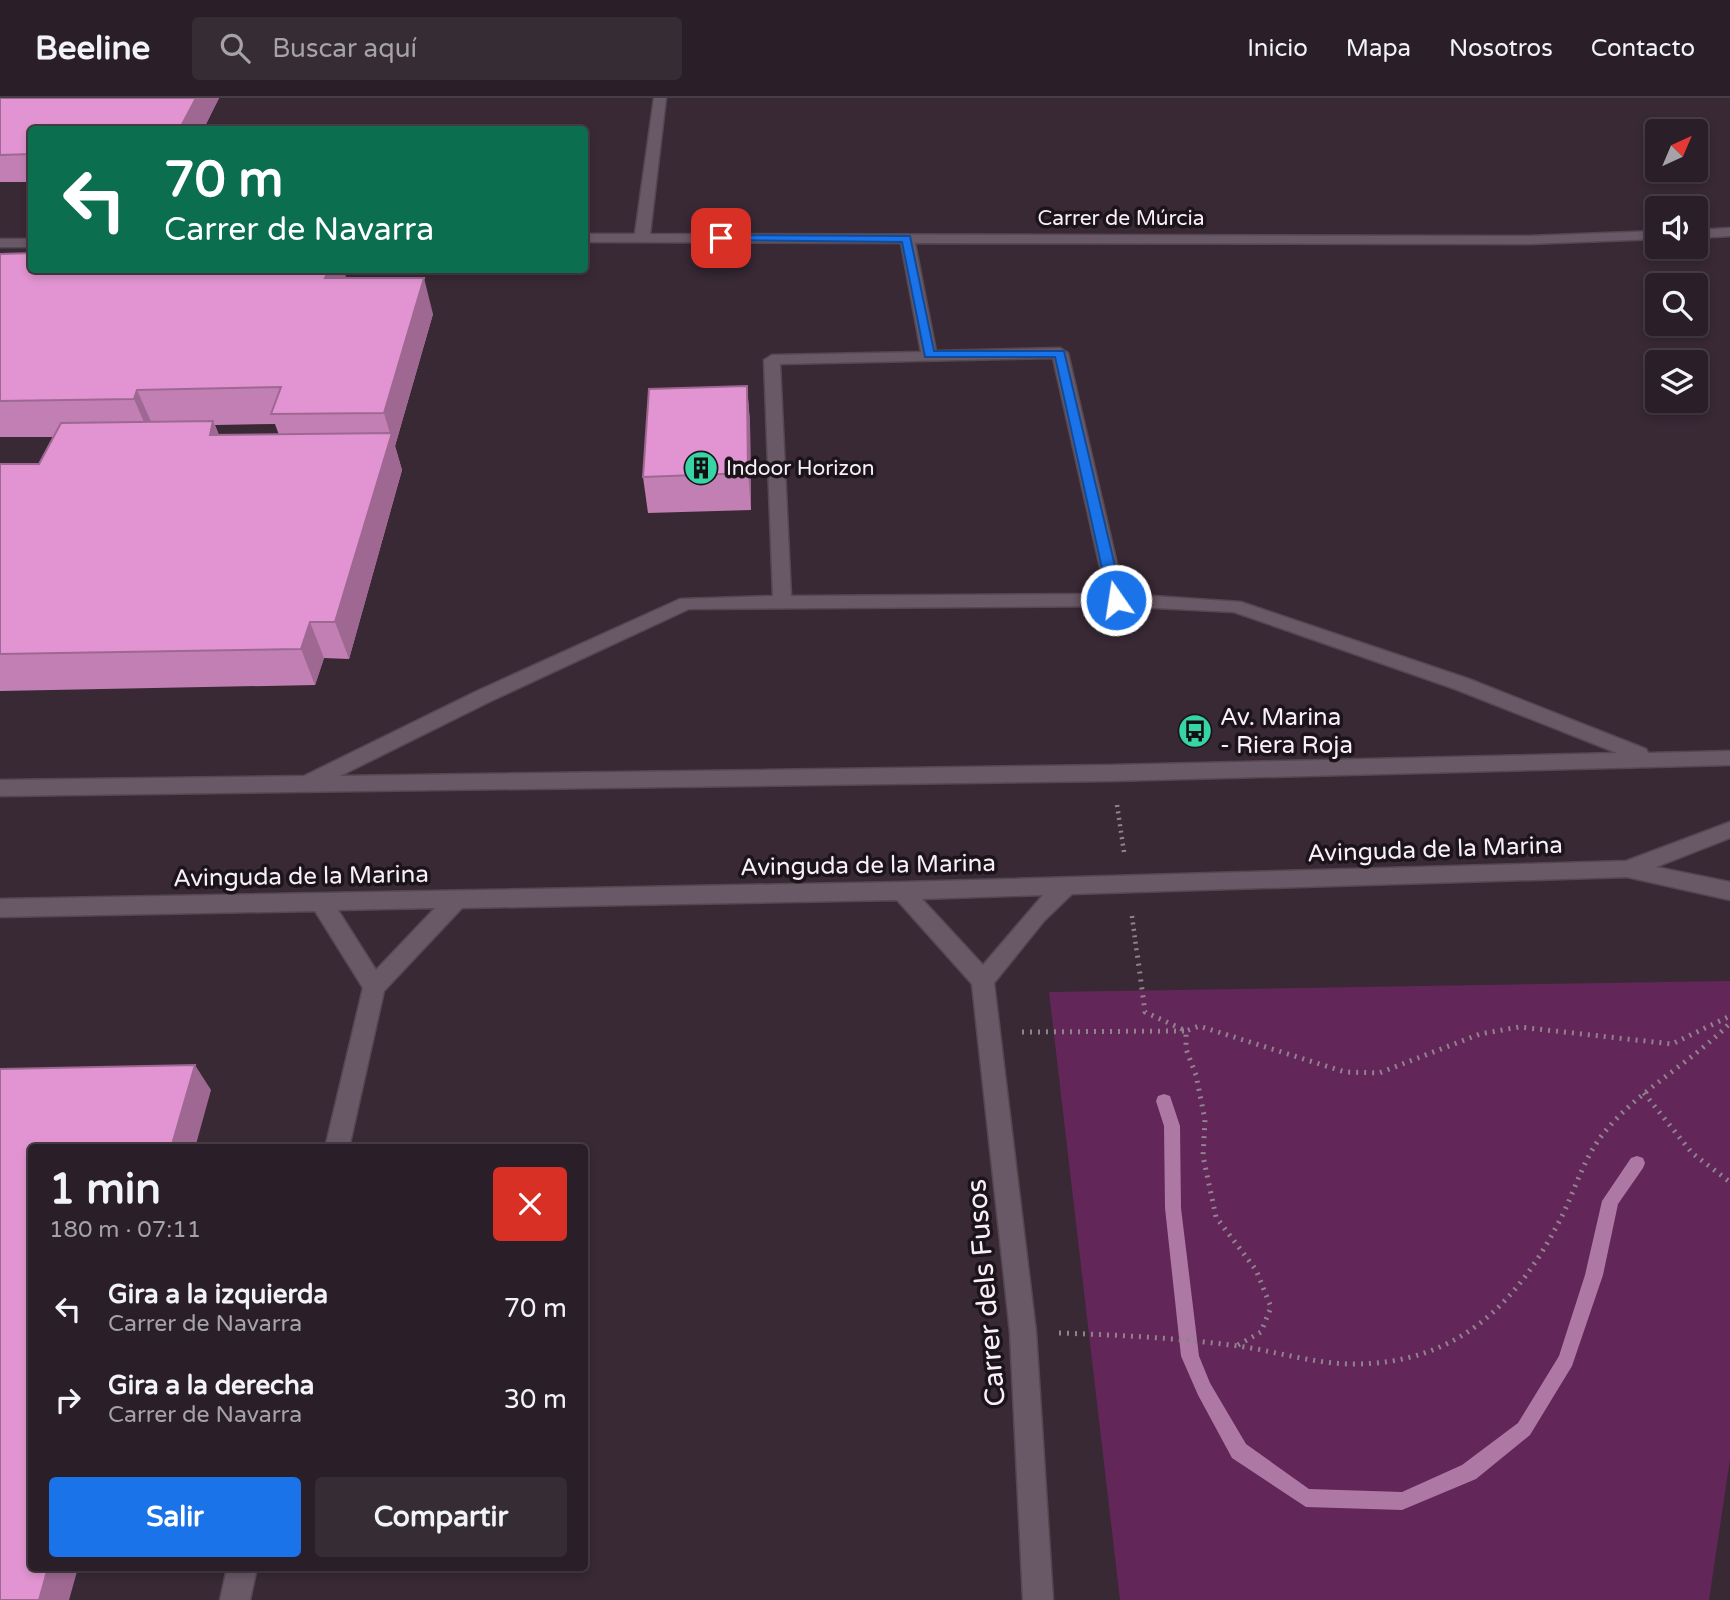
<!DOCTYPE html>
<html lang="es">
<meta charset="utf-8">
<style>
body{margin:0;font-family:"Varela Round",sans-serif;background:#362c34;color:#f1f3f6;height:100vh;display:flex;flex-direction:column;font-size:26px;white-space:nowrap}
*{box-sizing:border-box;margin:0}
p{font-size:23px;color:#a5a2a8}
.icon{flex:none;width:38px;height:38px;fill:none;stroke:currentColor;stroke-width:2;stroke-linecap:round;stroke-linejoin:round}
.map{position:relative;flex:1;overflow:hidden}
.side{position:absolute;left:28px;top:1046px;width:560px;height:427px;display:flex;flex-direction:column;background:#2a1f28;border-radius:7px;box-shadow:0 4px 10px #0003,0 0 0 2px #463d45}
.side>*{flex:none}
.banner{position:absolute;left:28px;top:28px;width:560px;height:147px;border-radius:7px;box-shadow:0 4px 10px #0003,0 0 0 2px #463d45;background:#0b6e4f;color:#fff;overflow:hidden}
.needle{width:46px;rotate:44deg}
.controls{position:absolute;left:1645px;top:21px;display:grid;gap:14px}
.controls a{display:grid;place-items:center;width:63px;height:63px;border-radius:7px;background:#2a1f28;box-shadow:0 4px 10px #0003,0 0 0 2px #463d45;font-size:35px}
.pin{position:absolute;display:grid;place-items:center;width:60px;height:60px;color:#fff;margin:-30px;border-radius:14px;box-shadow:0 4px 10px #0006}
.me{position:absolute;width:77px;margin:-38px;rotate:347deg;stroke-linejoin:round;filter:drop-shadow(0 0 5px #0008)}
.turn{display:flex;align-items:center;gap:24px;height:147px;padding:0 21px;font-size:32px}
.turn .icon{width:91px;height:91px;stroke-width:2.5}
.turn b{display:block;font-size:49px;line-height:60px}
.round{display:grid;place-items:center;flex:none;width:74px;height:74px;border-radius:7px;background:#362c34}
.headline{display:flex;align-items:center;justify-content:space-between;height:119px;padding:0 21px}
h1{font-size:42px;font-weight:800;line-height:52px}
.button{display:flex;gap:14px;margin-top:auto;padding:14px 21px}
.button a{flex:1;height:80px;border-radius:7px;background:#1a73e8;color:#fff;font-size:28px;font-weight:800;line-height:80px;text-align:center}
.button a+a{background:#362c34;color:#f1f3f6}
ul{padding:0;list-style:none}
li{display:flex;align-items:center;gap:21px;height:91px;padding:0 21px}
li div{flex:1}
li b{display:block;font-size:26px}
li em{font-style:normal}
header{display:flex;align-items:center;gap:42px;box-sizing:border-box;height:98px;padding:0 35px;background:#2a1f28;border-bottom:2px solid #463d45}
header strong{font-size:33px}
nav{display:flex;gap:38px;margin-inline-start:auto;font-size:24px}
.search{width:490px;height:63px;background:#362c34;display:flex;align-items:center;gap:18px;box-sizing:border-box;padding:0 24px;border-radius:7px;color:#a5a2a8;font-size:26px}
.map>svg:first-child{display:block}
.green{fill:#632659}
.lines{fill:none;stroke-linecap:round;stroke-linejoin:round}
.stream{fill:#ad79a4;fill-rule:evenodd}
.minor-casing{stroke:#534751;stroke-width:3}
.path-far1{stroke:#8f838d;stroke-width:4.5;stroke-dasharray:2 4.5;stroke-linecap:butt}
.path{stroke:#8f838d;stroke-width:5;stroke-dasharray:2 6;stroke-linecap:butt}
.minor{fill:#695865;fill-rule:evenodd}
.wall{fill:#c27fb4;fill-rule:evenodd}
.shaded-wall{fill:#9e6892}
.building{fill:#e194d1;stroke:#9e6892;stroke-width:2}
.route{fill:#1a73e8;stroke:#114b97;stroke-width:2}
.labels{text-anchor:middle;stroke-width:7;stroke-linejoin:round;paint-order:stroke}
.far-street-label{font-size:21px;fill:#f9eff7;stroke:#1b141a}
.far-poi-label{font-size:21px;fill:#f9eff7;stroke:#1b141a;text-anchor:start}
.poi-label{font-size:24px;fill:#f9eff7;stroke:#1b141a;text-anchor:start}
.street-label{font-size:24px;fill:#f9eff7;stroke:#1b141a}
.near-street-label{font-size:28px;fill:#f9eff7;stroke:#1b141a}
</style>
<header>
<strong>Beeline</strong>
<div class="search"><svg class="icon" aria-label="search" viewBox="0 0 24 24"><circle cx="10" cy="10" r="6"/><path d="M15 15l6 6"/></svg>Buscar aquí</div>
<nav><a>Inicio</a><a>Mapa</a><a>Nosotros</a><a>Contacto</a></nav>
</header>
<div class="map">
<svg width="1730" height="1502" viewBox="0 0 1730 1502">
<rect width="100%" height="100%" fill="#382935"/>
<path class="green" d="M 1730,883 L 1730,1361 L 1709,1502 L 1120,1502 L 1049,894 Z"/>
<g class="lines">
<path class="stream" d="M 1164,996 L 1170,998 L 1180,1028 L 1181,1110 L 1199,1258 L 1210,1285 L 1246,1346 L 1309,1391 L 1402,1394 L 1462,1367 L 1518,1325 L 1559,1258 L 1585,1177 L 1602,1103 L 1631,1060 L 1637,1058 L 1643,1060 L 1645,1065 L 1643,1070 L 1618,1106 L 1603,1177 L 1572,1268 L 1530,1337 L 1476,1381 L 1402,1412 L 1306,1409 L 1232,1360 L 1198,1297 L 1181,1258 L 1165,1110 L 1164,1028 L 1156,1003 L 1158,998 Z"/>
<g class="minor-casing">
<g id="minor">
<path d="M 654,0 L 666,0 L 650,136 L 1529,138 L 1657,133 L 1657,141 L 1529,146 L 915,145 L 936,253 L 1060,250 L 1068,255 L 1124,496 L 1241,504 L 1469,581 L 1646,651 L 1648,655 L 1730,653 L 1730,667 L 1112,683 L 0,698 L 0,682 L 304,678 L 477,593 L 680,501 L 773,498 L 764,262 L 772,257 L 921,254 L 901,145 L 584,144 L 584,136 L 635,136 ZM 1053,260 L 1106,496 L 791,498 L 780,266 ZM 1116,508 L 1234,514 L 1455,591 L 1617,655 L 1112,667 L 340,678 L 491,603 L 689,511 Z"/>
<path d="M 1730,130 L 1730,138 L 1696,140 L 1696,132 Z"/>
<rect x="0" y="141" width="32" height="8"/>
<path d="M 1730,724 L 1730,740 L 1656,769 L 1730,784 L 1730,802 L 1627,779 L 1072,796 L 1044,823 L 994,885 L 1036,1234 L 1053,1502 L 1023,1502 L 1010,1234 L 972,886 L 897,802 L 462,810 L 384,893 L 349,1050 L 325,1050 L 363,890 L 315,813 L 0,819 L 0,801 L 902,784 L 1626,763 ZM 1043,797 L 983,867 L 922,801 ZM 435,810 L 376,872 L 338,812 Z"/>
<path d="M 227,1470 L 257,1470 L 250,1502 L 220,1502 Z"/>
</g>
</g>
<g class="path-far1">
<path d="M 1117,707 L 1124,754"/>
<path d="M 1132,818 L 1137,856"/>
</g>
<g class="path">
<path d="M 1022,934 L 1186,933 L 1145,914 L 1137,854"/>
<path d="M 1644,995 L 1692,1055 L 1730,1084"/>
<path d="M 1059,1235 C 1119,1237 1179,1240 1238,1248 C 1276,1253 1314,1266 1353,1266 C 1458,1266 1518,1206 1563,1116 C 1576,1089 1584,1060 1603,1036 C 1638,992 1691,965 1730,925"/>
<path d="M 1238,1247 L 1261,1234 L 1271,1209 L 1256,1172 L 1216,1119 L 1203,1058 L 1205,1022 L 1196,977 L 1186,951 L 1186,933 L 1199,928 L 1345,974 L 1379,975 L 1480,936 L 1519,929 L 1672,946 L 1730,918"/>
</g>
<use href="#minor" class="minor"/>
</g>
<g class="wall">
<path d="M 0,0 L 219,0 L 203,32 L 32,32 L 32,84 L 0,84 Z"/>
<path d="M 0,156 L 347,180 L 433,216 L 395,348 L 402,372 L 349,561 L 324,560 L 315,587 L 0,593 L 0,366 L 39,366 L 53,339 L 0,339 ZM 275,326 L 279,337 L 219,337 L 215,327 Z"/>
<path d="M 747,288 L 750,325 L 751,412 L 648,415 L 643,379 Z"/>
</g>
<g class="shaded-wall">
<path d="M 196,0 L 219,0 L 203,32 L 179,32 Z"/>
<path d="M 329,172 L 344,172 L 349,189 L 325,180 Z"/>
<path d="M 424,180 L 433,216 L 395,348 L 402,372 L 349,561 L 335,524 L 391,339 L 384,315 Z"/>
<path d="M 747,288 L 750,325 L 751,412 L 748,375 Z"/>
<path d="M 137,292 L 153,328 L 150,338 L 134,301 Z"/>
<path d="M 213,323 L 228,360 L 210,337 Z"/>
<path d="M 310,524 L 324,560 L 315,587 L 301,551 Z"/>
<path d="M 195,967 L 211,992 L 195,1050 L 171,1050 Z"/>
<path d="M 48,1470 L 78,1470 L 69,1502 L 39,1502 Z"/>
</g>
<g class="building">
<path d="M 0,0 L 196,0 L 179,32 L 32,32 L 32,56 L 0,57 Z"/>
<path d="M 32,155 L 32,172 L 329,172 L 325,180 L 424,180 L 384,315 L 271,316 L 281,289 L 137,292 L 134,301 L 0,303 L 0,156 Z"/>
<path d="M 747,288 L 748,375 L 643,379 L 649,291 Z"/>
<path d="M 213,323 L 210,337 L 392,335 L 335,524 L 310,524 L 301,551 L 0,556 L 0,366 L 39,366 L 61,325 Z"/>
<path d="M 195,967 L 171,1050 L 32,1050 L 32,1470 L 48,1470 L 39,1502 L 0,1502 L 0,971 Z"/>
</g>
<path class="route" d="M 721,137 L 910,138 L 934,253 L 1064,253 L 1123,502 L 1121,506 L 1111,506 L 1109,502 L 1055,259 L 925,259 L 902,144 L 717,142 L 716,140 Z"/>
<defs>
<g id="building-disc" transform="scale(1.75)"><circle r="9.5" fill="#37d4a6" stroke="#1b141a"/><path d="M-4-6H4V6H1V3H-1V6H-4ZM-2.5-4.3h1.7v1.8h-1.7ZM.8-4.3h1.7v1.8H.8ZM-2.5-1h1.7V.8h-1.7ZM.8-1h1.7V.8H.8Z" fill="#111"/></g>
<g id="bus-disc" transform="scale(1.75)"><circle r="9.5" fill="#37d4a6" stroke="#1b141a"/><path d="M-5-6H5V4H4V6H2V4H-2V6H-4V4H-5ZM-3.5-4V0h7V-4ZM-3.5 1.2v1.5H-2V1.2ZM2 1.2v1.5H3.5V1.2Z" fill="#111"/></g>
</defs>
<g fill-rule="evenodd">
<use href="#building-disc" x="701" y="370"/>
<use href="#bus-disc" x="1195" y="633"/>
</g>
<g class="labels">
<g class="far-street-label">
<text x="1121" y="127">Carrer de Múrcia</text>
</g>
<g class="far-poi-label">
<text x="726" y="377">Indoor Horizon</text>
</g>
<g class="poi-label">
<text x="1220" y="627">Av. Marina<tspan x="1220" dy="28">- Riera Roja</tspan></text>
</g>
<g class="street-label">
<text transform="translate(1435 751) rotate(-2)" y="8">Avinguda de la Marina</text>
<text transform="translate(868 767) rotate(-1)" y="8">Avinguda de la Marina</text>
<text transform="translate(301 778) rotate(-1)" y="8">Avinguda de la Marina</text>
</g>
<g class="near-street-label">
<text transform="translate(985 1195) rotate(-95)" y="10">Carrer dels Fusos</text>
</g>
</g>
</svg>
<div class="controls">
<a><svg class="needle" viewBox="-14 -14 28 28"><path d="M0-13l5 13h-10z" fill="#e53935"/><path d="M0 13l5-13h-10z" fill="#a5a2a8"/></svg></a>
<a><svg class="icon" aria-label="sound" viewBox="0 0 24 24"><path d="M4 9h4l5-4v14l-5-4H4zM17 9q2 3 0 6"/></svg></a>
<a><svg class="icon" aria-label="search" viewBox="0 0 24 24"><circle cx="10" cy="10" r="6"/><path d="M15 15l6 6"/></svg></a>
<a><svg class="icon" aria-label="layers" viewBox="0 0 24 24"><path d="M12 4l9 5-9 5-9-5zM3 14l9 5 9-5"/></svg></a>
</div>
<div class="pin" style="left:721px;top:140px;background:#d93025"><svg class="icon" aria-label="arrive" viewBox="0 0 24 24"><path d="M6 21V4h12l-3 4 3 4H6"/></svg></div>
<svg class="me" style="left:1116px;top:502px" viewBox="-20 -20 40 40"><circle r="17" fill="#1a73e8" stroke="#fff" stroke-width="3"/><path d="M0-11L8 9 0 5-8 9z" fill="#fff"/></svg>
<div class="banner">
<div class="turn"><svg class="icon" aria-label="left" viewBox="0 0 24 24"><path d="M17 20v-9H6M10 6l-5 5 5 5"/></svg><div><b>70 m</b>Carrer de Navarra</div></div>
</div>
<section class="side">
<div class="headline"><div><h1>1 min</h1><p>180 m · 07:11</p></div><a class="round" style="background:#d93025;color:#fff"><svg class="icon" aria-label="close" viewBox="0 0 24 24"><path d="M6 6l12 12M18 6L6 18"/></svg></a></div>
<ul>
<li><svg class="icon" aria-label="left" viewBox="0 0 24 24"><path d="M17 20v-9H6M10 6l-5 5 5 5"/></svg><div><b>Gira a la izquierda</b><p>Carrer de Navarra</p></div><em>70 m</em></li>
<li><svg class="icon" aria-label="right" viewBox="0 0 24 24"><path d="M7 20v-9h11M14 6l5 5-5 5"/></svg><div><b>Gira a la derecha</b><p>Carrer de Navarra</p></div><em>30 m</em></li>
</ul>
<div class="button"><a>Salir</a><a>Compartir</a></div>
</section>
</div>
